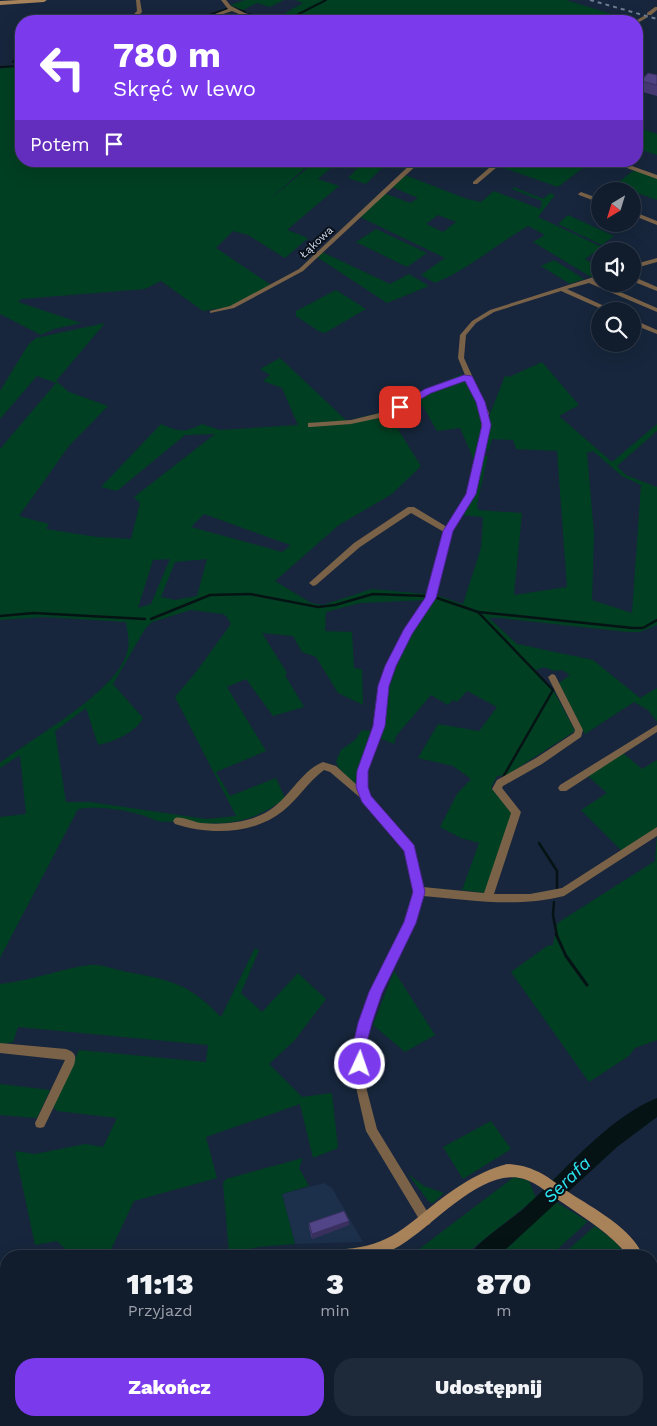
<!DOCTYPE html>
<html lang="pl">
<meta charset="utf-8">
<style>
body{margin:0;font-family:"Work Sans",sans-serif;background:#1e2939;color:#f1f3f6;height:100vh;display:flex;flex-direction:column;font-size:19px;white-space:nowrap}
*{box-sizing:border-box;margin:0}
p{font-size:16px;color:#9ca1aa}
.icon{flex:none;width:28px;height:28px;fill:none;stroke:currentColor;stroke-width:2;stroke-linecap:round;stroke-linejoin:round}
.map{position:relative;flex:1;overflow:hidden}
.panel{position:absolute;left:0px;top:1250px;width:658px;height:176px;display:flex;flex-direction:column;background:#111c2d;border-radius:20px 20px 0 0;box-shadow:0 5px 20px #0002,0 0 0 1px #303a49}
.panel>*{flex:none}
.top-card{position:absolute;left:15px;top:15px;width:628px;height:152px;border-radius:20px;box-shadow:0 5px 20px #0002,0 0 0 1px #303a49;background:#7c3aed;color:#fff;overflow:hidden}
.needle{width:32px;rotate:218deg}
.tools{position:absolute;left:591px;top:182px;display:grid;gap:10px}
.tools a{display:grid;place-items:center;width:50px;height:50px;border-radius:50%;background:#111c2d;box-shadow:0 5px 20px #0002,0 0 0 1px #303a49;font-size:25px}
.pin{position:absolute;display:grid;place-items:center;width:42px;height:42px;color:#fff;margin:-21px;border-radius:10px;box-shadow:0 2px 8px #0006}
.me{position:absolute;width:55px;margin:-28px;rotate:3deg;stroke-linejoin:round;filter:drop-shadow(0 0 4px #0008)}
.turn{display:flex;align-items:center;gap:18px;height:105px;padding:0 15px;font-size:22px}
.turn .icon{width:65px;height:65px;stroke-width:2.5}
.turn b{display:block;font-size:35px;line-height:42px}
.then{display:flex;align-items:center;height:48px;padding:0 15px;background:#0003;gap:10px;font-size:19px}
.eta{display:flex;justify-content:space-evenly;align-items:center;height:85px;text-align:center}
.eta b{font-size:30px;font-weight:800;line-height:35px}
.primary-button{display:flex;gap:10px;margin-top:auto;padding:10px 15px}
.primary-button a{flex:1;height:58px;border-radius:20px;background:#7c3aed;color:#fff;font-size:20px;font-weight:800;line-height:58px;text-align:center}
.primary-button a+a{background:#1e2939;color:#f1f3f6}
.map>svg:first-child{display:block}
.built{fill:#1c2f4b}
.green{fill:#003f22;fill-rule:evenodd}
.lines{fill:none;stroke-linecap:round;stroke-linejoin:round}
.stream-far2{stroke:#051314;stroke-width:2}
.stream-far1{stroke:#051314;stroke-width:2.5}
.stream{stroke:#051314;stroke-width:3}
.river{fill:#051314;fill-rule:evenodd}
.street{fill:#796248;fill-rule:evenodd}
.secondary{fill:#a8835a;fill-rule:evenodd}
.rail{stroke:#6f7c8f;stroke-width:2;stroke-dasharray:4 4;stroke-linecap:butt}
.wall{fill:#463a74}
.shaded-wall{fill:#39305e}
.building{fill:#514487;stroke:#39305e}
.route{fill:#7c3aed;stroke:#51269a}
.labels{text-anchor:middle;stroke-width:4;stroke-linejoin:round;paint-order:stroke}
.far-street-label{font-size:11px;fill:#cdd7e7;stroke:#080f19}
.near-water-label{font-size:18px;font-style:italic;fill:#2ce7f0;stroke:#080f19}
</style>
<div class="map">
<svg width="657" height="1426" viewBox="0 0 657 1426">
<rect width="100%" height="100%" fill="#17263c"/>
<path class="built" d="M 324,1183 L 332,1188 L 363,1242 L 295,1244 L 282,1194 Z"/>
<g class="green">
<path d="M 245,0 L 284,0 L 270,7 L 257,3 L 243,10 L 230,5 Z"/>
<path d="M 295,0 L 566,0 L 618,16 L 629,21 L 286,21 L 294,17 L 285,13 L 303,3 Z"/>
<path d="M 21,65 L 21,161 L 313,161 L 264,204 L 316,161 L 339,161 L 318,179 L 339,186 L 287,230 L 308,238 L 285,258 L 248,235 L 233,231 L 216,248 L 271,285 L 229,307 L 203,311 L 161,281 L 145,289 L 21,299 L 18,302 L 81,323 L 54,329 L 41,335 L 0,314 L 0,69 Z"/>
<path d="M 636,121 L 640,121 L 637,127 L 657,134 L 657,155 L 636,148 Z"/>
<path d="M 504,161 L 592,161 L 558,187 L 498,166 Z"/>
<path d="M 364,162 L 382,168 L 366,184 L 348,178 Z"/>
<path d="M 634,170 L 657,178 L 657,200 L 615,185 Z"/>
<path d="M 405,175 L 467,199 L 481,202 L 494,191 L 540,209 L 542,201 L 512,189 L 514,187 L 543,199 L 550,193 L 555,195 L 538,217 L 602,247 L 585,259 L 600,268 L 600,274 L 591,277 L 533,242 L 545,235 L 528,226 C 497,244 469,269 435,283 L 421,275 L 445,258 L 360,217 L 384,193 L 410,203 L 418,198 L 392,187 ZM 438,215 L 456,222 L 443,232 L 426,224 Z"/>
<path d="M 568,215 L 614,236 L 602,245 L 558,224 Z"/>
<path d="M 376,229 L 427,253 L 407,267 L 356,242 Z"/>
<path d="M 322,252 L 390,284 L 409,274 L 429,286 L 387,303 L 317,257 Z"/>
<path d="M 554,260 L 584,279 L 570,284 L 541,266 Z"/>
<path d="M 336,290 L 366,309 L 325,333 L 320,332 L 296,316 L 296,311 Z"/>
<path d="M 105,323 L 56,381 L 69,392 L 108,406 L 69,446 L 19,516 L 49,524 L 46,529 L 97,537 L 131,539 L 140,503 L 134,497 L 215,434 L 185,435 L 117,491 L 101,487 L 161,424 C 178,432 186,433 202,424 L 220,430 L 298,425 L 282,388 L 263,381 L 270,375 L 260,369 L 280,358 L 347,421 L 394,409 L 420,393 L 461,374 C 486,412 485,417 474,460 L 460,428 L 437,431 L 418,398 L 389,415 L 421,466 L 392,494 L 339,525 L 275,581 L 311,603 L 323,605 L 372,589 L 426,594 L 425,600 L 360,603 L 326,612 L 325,631 L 352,632 L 354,668 L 362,669 L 363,705 L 338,693 L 316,657 L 302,652 L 293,636 L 262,633 L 287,673 L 285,675 L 304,707 L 273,716 L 246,679 L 227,687 L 266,751 L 216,772 L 230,796 L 276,778 L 285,798 C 252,824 223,826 182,822 C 174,821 162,823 155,820 C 135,811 102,805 78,809 L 0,958 L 0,817 L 26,814 L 20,755 L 0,768 L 0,763 C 33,737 120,691 128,649 C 130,642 127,630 126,622 L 44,617 L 0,620 L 0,449 L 56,383 L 37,376 L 0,419 L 0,391 L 28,345 L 36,338 ZM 204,514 L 290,545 L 290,546 L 282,552 L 191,527 ZM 170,559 L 151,604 L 138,608 L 153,560 ZM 207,559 L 197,596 L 175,600 L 161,597 L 175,562 ZM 191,610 L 223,614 L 227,617 L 231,624 L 196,672 L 175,697 L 236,816 L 206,819 L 90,802 L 66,802 L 55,731 L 86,708 L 98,745 C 114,742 136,732 143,718 L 113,684 L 145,629 L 152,622 Z"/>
<path d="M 542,362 L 579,405 L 559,416 L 612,462 L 657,424 L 657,431 L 617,466 L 626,475 L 657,487 L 657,625 L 640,632 L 627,632 L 500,618 L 489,618 L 517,644 L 593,660 L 640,698 L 657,688 L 657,722 L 648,710 L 634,702 L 585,734 L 559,683 L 570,675 L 562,670 L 554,671 L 544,667 L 534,671 L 555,693 L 575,731 L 507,775 L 497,776 L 491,788 L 513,814 L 485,893 L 462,890 L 479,843 L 461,838 L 440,827 L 457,794 L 471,779 L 453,766 L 418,758 L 438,724 L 479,731 L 497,707 L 467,691 L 457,702 L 453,700 L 448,705 L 431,695 L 396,736 L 394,744 L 380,738 L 385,701 L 401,652 L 436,595 L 463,604 L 481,548 L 483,517 L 461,515 L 475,495 L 483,456 L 488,456 L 477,504 L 478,510 L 522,513 L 514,595 L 567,587 L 557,451 L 516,449 L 513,440 L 492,439 L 489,450 L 484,450 L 490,414 L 505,376 L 509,377 ZM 593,451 L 622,476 L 641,485 L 632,613 L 592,600 L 594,534 L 587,453 Z"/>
<path d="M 362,730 L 374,732 L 362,758 L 357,782 L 354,783 L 338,767 L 336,761 L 341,750 L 355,740 Z"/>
<path d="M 623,753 L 642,769 L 657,760 L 657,827 L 622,851 L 581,810 L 607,793 L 588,776 Z"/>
<path d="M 657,833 L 657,1040 L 635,1048 L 629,1056 L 589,1082 L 511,972 L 547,946 L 553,945 L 557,924 L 562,920 L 655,861 Z"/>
<path d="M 255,948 L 259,950 L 241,993 L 262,1012 L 298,973 L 326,999 L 294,1041 L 269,1064 L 302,1097 L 332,1093 L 338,1148 L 313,1158 L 300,1104 L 206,1137 L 217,1178 L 134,1201 L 108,1256 L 72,1256 L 57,1241 L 35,1245 L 15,1151 L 35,1154 L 85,1144 L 103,1147 L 117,1118 L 57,1111 L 52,1106 L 79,1050 L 206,1062 L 208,1045 L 18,1027 L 13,1042 L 0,1045 L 0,984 C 31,981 59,969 90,965 C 100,964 113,969 123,971 C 170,981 186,981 221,1017 Z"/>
<path d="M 394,971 L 435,1035 L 405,1052 L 373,1025 Z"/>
<path d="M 0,1084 L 50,1090 L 37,1118 L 0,1115 Z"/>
<path d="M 491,1121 L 511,1149 L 463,1179 L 443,1147 Z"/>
<path d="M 303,1158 L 299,1168 L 309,1186 L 282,1194 L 295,1244 L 258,1247 L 229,1253 L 223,1183 L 226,1179 Z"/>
<path d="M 408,1174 L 424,1186 L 444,1193 L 433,1203 L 429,1202 Z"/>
<path d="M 514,1177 L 529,1181 L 536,1198 L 463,1256 L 410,1256 Z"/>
<path d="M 553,1200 L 587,1221 L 584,1225 L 550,1256 L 494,1256 L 512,1244 Z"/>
<path d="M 595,1226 L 614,1241 L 627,1256 L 561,1256 Z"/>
<path d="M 6,1413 L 6,1420 L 72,1420 L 62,1426 L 0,1426 L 0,1416 Z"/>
<path d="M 107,1420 L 169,1420 L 160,1426 L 97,1426 Z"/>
<path d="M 186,1420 L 549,1420 L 552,1426 L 177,1426 Z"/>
</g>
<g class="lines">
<g class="stream-far2">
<path d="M 233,8 L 245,12"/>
<path d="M 249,14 L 254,16"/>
<path d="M 257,17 L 264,21"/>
<path d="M 191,21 L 227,9"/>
<path d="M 285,21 L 326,0"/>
<path d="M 13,62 L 21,53"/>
<path d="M 0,67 L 21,66"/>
</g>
<g class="stream-far1">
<path d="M 437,598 L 478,612 L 633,628 L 643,628 L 657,620"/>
<path d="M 478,612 L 553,690 L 502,779"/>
<path d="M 0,616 L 34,613 L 145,619"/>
<path d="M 151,619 L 210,595 L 250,594 L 318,607 L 335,605 L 373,594 L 426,596"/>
<path d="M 539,843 L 557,871 L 557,890"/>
<path d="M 554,902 L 553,915 L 557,936"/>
</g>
<g class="stream">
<path d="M 556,934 L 566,956 L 587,985"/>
<path d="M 67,1420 L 68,1426"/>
<path d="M 521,1420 L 526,1426"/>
</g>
<g class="river">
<path d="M 657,1098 L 657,1117 L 617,1147 L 504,1251 L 497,1256 L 470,1256 C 474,1244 509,1221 521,1211 C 562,1174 606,1119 657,1098 Z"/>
<path d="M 74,1420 L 102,1420 L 99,1426 L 71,1426 Z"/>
</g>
<g class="street">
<path d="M 136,0 L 140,0 L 142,12 L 137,17 L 137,21 L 133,21 L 132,16 L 137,11 Z"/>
<path d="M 221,0 L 226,0 L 231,6 L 261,21 L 255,21 L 232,11 L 202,21 L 196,21 L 228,9 Z"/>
<path d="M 655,7 L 657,7 L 657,10 L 651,15 L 647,15 L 647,13 Z"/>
<path d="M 644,16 L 648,17 L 636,24 L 635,21 Z"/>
<path d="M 414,161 L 421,161 L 303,271 L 234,308 L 210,313 L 210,311 L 230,306 L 299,269 Z"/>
<path d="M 497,161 L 504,161 L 477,184 L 473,184 L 473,182 Z"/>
<path d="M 618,161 L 657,175 L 657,179 L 616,164 L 615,163 Z"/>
<path d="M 581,192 L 600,199 L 600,203 L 579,195 L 578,194 Z"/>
<path d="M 632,211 L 657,221 L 657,225 L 632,215 Z"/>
<path d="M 657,258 L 657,262 L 632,269 L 632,265 Z"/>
<path d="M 600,275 L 600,279 L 595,281 L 657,308 L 657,312 L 589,283 L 567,289 L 613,310 L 614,311 L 606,311 L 561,291 L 494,312 L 476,323 L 466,335 L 464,358 L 489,413 L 489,433 L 475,494 L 452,531 L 435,598 L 411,634 L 394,665 L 388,686 L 383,726 L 368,771 L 367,787 L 371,797 L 413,846 L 423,887 L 484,893 L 511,813 L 492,789 L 497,780 L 536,758 L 574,733 L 575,730 L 548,677 L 552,674 L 555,675 L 583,730 L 581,737 L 542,764 L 503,786 L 502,788 L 521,812 L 494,894 L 530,894 L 562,888 L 657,827 L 657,836 L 564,896 C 517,908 470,900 423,896 L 415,923 L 381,993 L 364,1045 L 365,1083 L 377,1129 L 430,1216 L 432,1220 L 430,1224 L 426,1226 L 422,1224 L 366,1131 L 355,1083 L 354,1045 L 371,992 L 405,923 L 414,891 L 406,851 L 363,800 L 330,772 L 324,770 C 308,782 298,799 283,811 C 253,835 209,835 175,824 L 173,821 L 175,818 C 182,816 193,822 201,823 C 222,825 246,823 265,813 C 288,801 300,771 323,762 L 336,766 L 358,786 L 358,771 L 375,726 L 380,686 L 386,665 L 405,630 L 427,597 L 444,532 L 411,513 L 360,547 L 316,585 L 313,586 L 309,583 L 354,543 L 408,507 L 414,507 L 447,527 L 467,494 L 481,433 L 481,413 L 467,379 L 430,393 L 393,415 L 351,424 L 311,427 L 308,427 L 308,423 L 351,420 L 388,411 L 426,389 L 465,375 L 458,358 L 460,335 L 472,321 L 490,310 Z"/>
<path d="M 632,276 L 657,287 L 657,291 L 632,281 Z"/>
<path d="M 632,319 L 657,330 L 657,334 L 632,324 Z"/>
<path d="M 657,725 L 657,732 L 566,791 L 560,791 L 558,788 L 560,785 Z"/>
<path d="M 0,1043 L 66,1049 C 75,1052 77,1056 74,1065 L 44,1127 L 40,1128 L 36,1127 L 35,1123 L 65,1060 L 0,1053 Z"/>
<path d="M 554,1420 L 566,1420 L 568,1426 L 556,1426 Z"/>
</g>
<g class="secondary">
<path d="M 19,0 L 47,0 L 44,2 L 0,5 L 0,1 Z"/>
<path d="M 507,1164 C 517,1165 525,1166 534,1170 C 547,1175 558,1185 570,1193 C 593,1208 633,1229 643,1256 L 628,1256 C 611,1234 586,1219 563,1203 C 551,1196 538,1183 524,1179 C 485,1167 437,1221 407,1241 C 397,1248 387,1253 376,1256 L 260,1256 L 262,1251 L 267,1249 C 302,1248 348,1255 381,1241 C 396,1235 410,1224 422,1214 C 449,1192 474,1173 507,1164 Z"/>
<path d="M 657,1270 L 657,1284 L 651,1286 L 651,1272 Z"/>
<path d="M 6,1368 L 6,1384 L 0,1387 L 0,1371 Z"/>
</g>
<path class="rail" d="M 590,0 L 657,19"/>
</g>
<g class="wall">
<path d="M 657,75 L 657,96 L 639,91 L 641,81 Z"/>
<path d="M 349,1221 L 349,1225 L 312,1239 L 309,1228 L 309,1223 Z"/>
</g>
<path class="shaded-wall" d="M 349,1221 L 349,1225 L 312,1239 L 312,1234 Z"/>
<g class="building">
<path d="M 648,73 L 657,75 L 657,85 L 641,81 Z"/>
<path d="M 344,1211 L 349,1221 L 312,1234 L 309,1223 Z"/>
</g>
<path class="route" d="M 464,375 L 472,376 L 485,402 L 491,425 L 476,494 L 453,531 L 436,598 L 412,634 L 396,666 L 389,686 L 385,726 L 368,771 L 368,787 L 371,796 L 414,845 L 425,892 L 416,923 L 382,993 L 372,1023 L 366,1045 L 364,1069 L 360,1071 L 355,1069 L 353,1045 L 358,1023 L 369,992 L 404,922 L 413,892 L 404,851 L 362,802 L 356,787 L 357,771 L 373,726 L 378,686 L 385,666 L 404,629 L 425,598 L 443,531 L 466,494 L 482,425 L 476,402 L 465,381 L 431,393 L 404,409 L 396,407 L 425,389 Z"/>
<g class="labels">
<g class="far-street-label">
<text transform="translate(316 242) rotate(-43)" y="4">Łąkowa</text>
</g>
<g class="near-water-label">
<text transform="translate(567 1180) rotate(-44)" y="6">Serafa</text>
</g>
</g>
</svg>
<div class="tools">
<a><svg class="needle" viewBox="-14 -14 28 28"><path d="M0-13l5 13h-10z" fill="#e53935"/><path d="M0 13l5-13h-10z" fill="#9ca1aa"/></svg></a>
<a><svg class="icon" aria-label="sound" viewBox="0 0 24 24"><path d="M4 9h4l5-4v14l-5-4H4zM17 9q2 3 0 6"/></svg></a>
<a><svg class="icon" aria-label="search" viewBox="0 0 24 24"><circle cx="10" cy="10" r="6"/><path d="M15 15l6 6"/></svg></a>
</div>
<div class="pin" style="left:400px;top:407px;background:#d93025"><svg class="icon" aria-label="arrive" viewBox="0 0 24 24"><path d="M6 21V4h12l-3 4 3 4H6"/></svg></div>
<svg class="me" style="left:360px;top:1064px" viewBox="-20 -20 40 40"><circle r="17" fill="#7c3aed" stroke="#fff" stroke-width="3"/><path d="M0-11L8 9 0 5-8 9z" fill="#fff"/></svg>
<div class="top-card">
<div class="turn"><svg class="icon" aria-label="left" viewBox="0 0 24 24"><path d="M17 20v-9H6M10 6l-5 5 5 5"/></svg><div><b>780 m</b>Skręć w lewo</div></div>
<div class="then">Potem<svg class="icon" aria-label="arrive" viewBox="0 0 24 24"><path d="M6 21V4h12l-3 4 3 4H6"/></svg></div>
</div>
<section class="panel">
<div class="eta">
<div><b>11:13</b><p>Przyjazd</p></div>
<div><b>3</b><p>min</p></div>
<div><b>870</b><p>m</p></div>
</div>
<div class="primary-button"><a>Zakończ</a><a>Udostępnij</a></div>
</section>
</div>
